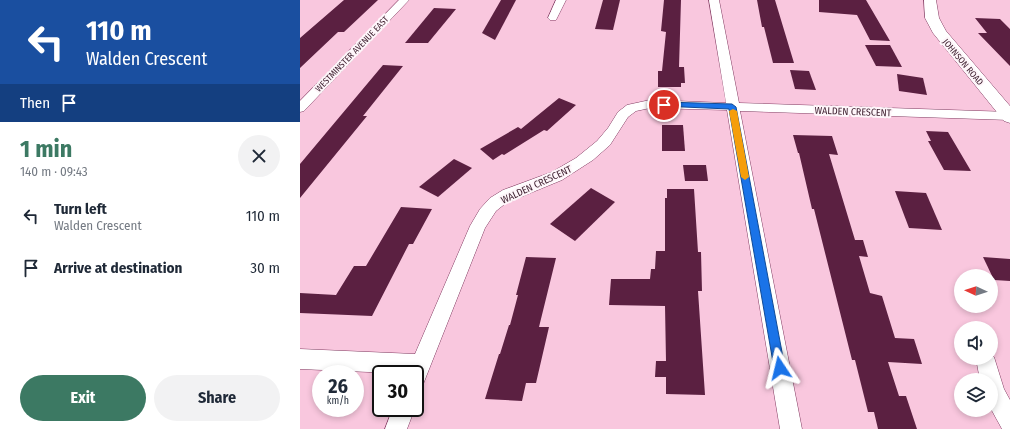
<!DOCTYPE html>
<meta charset="utf-8">
<style>
body{margin:0;font-family:"Fira Sans Condensed",sans-serif;background:#f2f2f3;color:#1f2937;height:100vh;display:flex;flex-direction:column;font-size:15px;white-space:nowrap}
*{box-sizing:border-box;margin:0}
p{font-size:13px;color:#747a83}
.icon{flex:none;width:22px;height:22px;fill:none;stroke:currentColor;stroke-width:2;stroke-linecap:round;stroke-linejoin:round}
.map{position:relative;flex:1;overflow:hidden}
.panel{display:flex;flex-direction:column;background:#fff;width:300px}
.panel>*{flex:none}
.hud{background:#1a4fa0;color:#fff;overflow:hidden}
.needle{width:26px;rotate:273deg}
.buttons{position:absolute;left:654px;top:269px;display:grid;gap:8px}
.buttons a{display:grid;place-items:center;width:44px;height:44px;border-radius:50%;background:#fff;box-shadow:0 2px 6px #0003;font-size:20px}
.speed{position:absolute;left:12px;top:365px;display:flex;gap:8px;font-size:20px;font-weight:700;text-align:center}
.speed>*{display:grid;place-content:center;width:52px;height:52px;border-radius:50%;background:#fff;box-shadow:0 2px 6px #0003;line-height:1}
.speed small{font-size:10px;font-weight:400}
.speed .limit{border:2px solid #111;border-radius:6px;background:#fff;color:#111}
.pin{position:absolute;display:grid;place-items:center;width:34px;height:34px;color:#fff;margin:-17px;border:2px solid #fff;border-radius:50%;box-shadow:0 1px 4px #0007}
.me{position:absolute;width:44px;margin:-22px;rotate:350deg;stroke-linejoin:round;filter:drop-shadow(0 0 3px #0008)}
.turn{display:flex;align-items:center;gap:14px;height:84px;padding:0 20px;font-size:18px}
.turn .icon{width:52px;height:52px;stroke-width:2.5}
.turn b{display:block;font-size:28px;line-height:34px}
.then{display:flex;align-items:center;height:38px;padding:0 20px;background:#0003;gap:8px;font-size:15px}
.round{display:grid;place-items:center;flex:none;width:42px;height:42px;border-radius:21px;background:#f2f2f3}
.summary{display:flex;align-items:center;justify-content:space-between;height:68px;padding:0 20px}
h1{font-size:24px;font-weight:700;line-height:30px;color:#3c7963}
.cta{display:flex;gap:8px;margin-top:auto;padding:8px 20px}
.cta a{flex:1;height:46px;border-radius:24px;background:#3c7963;color:#fff;font-size:16px;font-weight:700;line-height:46px;text-align:center}
.cta a+a{background:#f2f2f3;color:#1f2937}
ul{padding:0;list-style:none}
li{display:flex;align-items:center;gap:12px;height:52px;padding:0 20px}
li div{flex:1}
li b{display:block;font-size:15px}
li em{font-style:normal}
main{display:flex;flex:1;min-height:0}
.map>svg:first-child{display:block}
.building{fill:#5b2041}
.lines{fill:none;stroke-linecap:round;stroke-linejoin:round}
.minor-casing{stroke:#813b61;stroke-width:1}
.secondary-casing{stroke:#813b61;stroke-width:1}
.minor{fill:#fff;fill-rule:evenodd}
.secondary{fill:#fff;fill-rule:evenodd}
.route{fill:#1a73e8;stroke:#114b97}
.slow{fill:#f59e0b}
.labels{text-anchor:middle;stroke-width:4;stroke-linejoin:round;paint-order:stroke}
.far-street-label{font-size:9px;fill:#3d1e2e;stroke:#fef6fa}
.street-label{font-size:10px;fill:#3d1e2e;stroke:#fef6fa}
</style>
<main>
<section class="panel">
<div class="hud">
<div class="turn"><svg class="icon" aria-label="left" viewBox="0 0 24 24"><path d="M17 20v-9H6M10 6l-5 5 5 5"/></svg><div><b>110 m</b>Walden Crescent</div></div>
<div class="then">Then<svg class="icon" aria-label="arrive" viewBox="0 0 24 24"><path d="M6 21V4h12l-3 4 3 4H6"/></svg></div>
</div>
<div class="summary"><div><h1>1 min</h1><p>140 m · 09:43</p></div><a class="round"><svg class="icon" aria-label="close" viewBox="0 0 24 24"><path d="M6 6l12 12M18 6L6 18"/></svg></a></div>
<ul>
<li><svg class="icon" aria-label="left" viewBox="0 0 24 24"><path d="M17 20v-9H6M10 6l-5 5 5 5"/></svg><div><b>Turn left</b><p>Walden Crescent</p></div><em>110 m</em></li>
<li><svg class="icon" aria-label="arrive" viewBox="0 0 24 24"><path d="M6 21V4h12l-3 4 3 4H6"/></svg><div><b>Arrive at destination</b></div><em>30 m</em></li>
</ul>
<div class="cta"><a>Exit</a><a>Share</a></div>
</section>
<div class="map">
<svg width="710" height="429" viewBox="0 0 710 429">
<rect width="100%" height="100%" fill="#f9c7de"/>
<g class="building">
<path d="M 44,0 L 78,0 L 44,32 L 38,32 L 0,68 L 0,38 Z"/>
<path d="M 201,0 L 216,0 L 195,40 L 182,33 Z"/>
<path d="M 303,0 L 320,0 L 313,30 L 295,29 Z"/>
<path d="M 364,0 L 381,0 L 379,67 L 384,67 L 385,83 L 381,83 L 381,87 L 358,87 L 358,71 L 362,71 L 366,32 L 361,31 Z"/>
<path d="M 457,0 L 475,0 L 494,63 L 473,63 L 464,27 L 462,27 Z"/>
<path d="M 519,0 L 566,0 L 590,41 L 570,40 L 557,15 L 519,12 Z"/>
<path d="M 134,8 L 156,9 L 128,43 L 105,43 Z"/>
<path d="M 675,18 L 700,19 L 710,29 L 710,66 L 678,33 L 687,33 Z"/>
<path d="M 565,45 L 590,45 L 602,67 L 576,66 Z"/>
<path d="M 83,65 L 103,66 L 63,116 L 67,116 L 0,198 L 0,164 Z"/>
<path d="M 490,70 L 509,71 L 516,90 L 495,89 Z"/>
<path d="M 597,74 L 623,78 L 627,95 L 599,91 Z"/>
<path d="M 259,98 L 276,105 L 247,131 L 244,130 L 204,155 L 202,154 L 193,160 L 180,149 L 218,127 L 221,129 Z"/>
<path d="M 362,125 L 383,125 L 385,151 L 362,151 Z"/>
<path d="M 626,131 L 648,132 L 671,171 L 644,170 L 628,141 L 631,141 Z"/>
<path d="M 493,135 L 532,136 L 538,155 L 529,154 L 555,240 L 563,240 L 568,257 L 559,256 L 570,293 L 582,296 L 595,338 L 614,339 L 622,364 L 588,362 L 599,396 L 606,396 L 617,429 L 578,429 L 574,412 L 568,412 L 555,360 L 552,360 L 514,209 L 512,209 L 499,153 L 498,153 Z"/>
<path d="M 154,159 L 172,168 L 138,197 L 119,187 Z"/>
<path d="M 383,165 L 406,165 L 408,181 L 385,181 Z"/>
<path d="M 291,188 L 315,202 L 275,241 L 250,224 Z"/>
<path d="M 367,189 L 394,189 L 398,252 L 401,252 L 402,291 L 398,291 L 405,395 L 366,394 L 366,377 L 355,377 L 356,361 L 366,361 L 365,306 L 309,305 L 311,279 L 350,279 L 351,269 L 355,269 L 356,251 L 365,251 L 365,198 L 367,198 Z"/>
<path d="M 595,191 L 626,193 L 642,230 L 609,228 Z"/>
<path d="M 101,207 L 132,209 L 113,244 L 109,244 L 72,316 L 0,313 L 0,293 L 36,295 L 54,266 L 66,266 Z"/>
<path d="M 226,257 L 256,258 L 239,327 L 249,327 L 236,383 L 226,383 L 222,401 L 185,399 L 199,354 L 200,354 L 209,325 L 210,325 L 218,295 L 216,295 Z"/>
<path d="M 683,257 L 710,259 L 710,281 L 694,280 Z"/>
</g>
<g class="lines">
<g class="minor-casing">
<g id="minor">
<path d="M 99,0 L 109,0 L 4,111 L 0,112 L 0,101 Z"/>
<path d="M 256,0 L 266,0 L 256,20 L 250,20 L 248,18 Z"/>
<path d="M 409,0 L 419,0 L 439,103 L 710,112 L 710,120 L 440,111 L 502,429 L 480,429 L 427,110 L 350,108 L 336,111 L 328,117 L 310,145 L 293,160 L 262,180 L 206,203 L 196,211 L 185,228 L 122,387 L 115,391 L 115,374 L 0,369 L 0,349 L 115,354 L 170,226 L 180,209 L 190,198 L 203,190 L 252,172 L 276,158 L 297,141 L 308,128 L 318,112 L 327,105 L 350,100 L 426,103 Z"/>
<path d="M 691,355 L 694,357 L 704,389 L 710,400 L 710,429 L 702,429 L 691,409 L 691,380 L 680,380 L 677,364 L 679,358 L 691,358 Z"/>
<path d="M 93,408 L 115,408 L 107,429 L 85,429 Z"/>
</g>
</g>
<g class="secondary-casing">
<path id="secondary" d="M 624,0 L 636,0 L 639,18 L 646,31 L 710,106 L 710,123 L 704,121 L 633,33 L 625,18 Z"/>
</g>
<use href="#minor" class="minor"/>
<use href="#secondary" class="secondary"/>
</g>
<path class="route" d="M 364,102 L 432,104 L 436,107 L 485,368 L 484,372 L 480,374 L 475,372 L 474,368 L 429,109 L 361,106 L 361,103 Z"/>
<path class="slow" d="M 433,109 L 437,111 L 449,177 L 445,180 L 441,177 L 429,111 Z"/>
<g class="labels">
<g class="far-street-label">
<text transform="translate(52 54) rotate(-46)" y="3">WESTMINSTER AVENUE EAST</text>
<text transform="translate(663 62) rotate(50)" y="3">JOHNSON ROAD</text>
</g>
<g class="street-label">
<text transform="translate(553 111) rotate(2)" y="4">WALDEN CRESCENT</text>
<text transform="translate(236 184) rotate(-25)" y="4">WALDEN CRESCENT</text>
</g>
</g>
</svg>
<div class="buttons">
<a><svg class="needle" viewBox="-14 -14 28 28"><path d="M0-13l5 13h-10z" fill="#e53935"/><path d="M0 13l5-13h-10z" fill="#747a83"/></svg></a>
<a><svg class="icon" aria-label="sound" viewBox="0 0 24 24"><path d="M4 9h4l5-4v14l-5-4H4zM17 9q2 3 0 6"/></svg></a>
<a><svg class="icon" aria-label="layers" viewBox="0 0 24 24"><path d="M12 4l9 5-9 5-9-5zM3 14l9 5 9-5"/></svg></a>
</div>
<div class="speed"><div>26<small>km/h</small></div><div class="limit">30</div></div>
<div class="pin" style="left:364px;top:105px;background:#d93025"><svg class="icon" aria-label="arrive" viewBox="0 0 24 24"><path d="M6 21V4h12l-3 4 3 4H6"/></svg></div>
<svg class="me" style="left:480px;top:368px" viewBox="-20 -20 40 40"><path d="M0-17L14 15 0 8-14 15z" fill="#1a73e8" stroke="#fff" stroke-width="4"/></svg>
</div>
</main>
